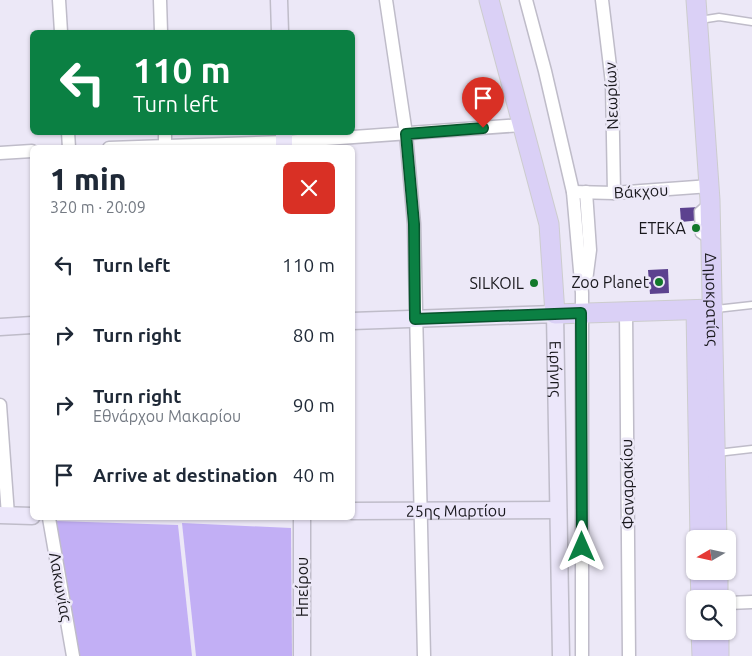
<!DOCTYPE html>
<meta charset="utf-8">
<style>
body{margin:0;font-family:Ubuntu,sans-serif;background:#f2f2f3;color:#1f2937;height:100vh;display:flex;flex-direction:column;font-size:19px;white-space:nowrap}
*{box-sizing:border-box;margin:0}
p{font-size:16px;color:#747a83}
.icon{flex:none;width:28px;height:28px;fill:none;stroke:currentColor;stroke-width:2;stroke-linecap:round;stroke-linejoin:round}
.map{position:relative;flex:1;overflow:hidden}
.panel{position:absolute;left:30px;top:145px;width:325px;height:375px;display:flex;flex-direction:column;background:#fff;border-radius:8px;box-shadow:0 1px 4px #0004}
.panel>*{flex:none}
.guide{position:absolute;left:30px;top:30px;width:325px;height:105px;border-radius:8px;box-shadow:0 1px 4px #0004;background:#0b8043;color:#fff;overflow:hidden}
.needle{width:32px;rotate:261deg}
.tools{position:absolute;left:686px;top:530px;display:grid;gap:10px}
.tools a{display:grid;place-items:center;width:50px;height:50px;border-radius:8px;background:#fff;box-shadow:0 1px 4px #0004;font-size:25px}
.pin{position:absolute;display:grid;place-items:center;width:42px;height:42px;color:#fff;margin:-51px -21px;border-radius:50% 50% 50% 0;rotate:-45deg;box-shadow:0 0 5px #0007}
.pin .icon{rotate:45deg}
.me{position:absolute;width:55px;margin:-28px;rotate:0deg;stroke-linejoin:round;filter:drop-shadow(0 0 4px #0008)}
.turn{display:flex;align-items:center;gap:18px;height:105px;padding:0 20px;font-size:22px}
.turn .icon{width:65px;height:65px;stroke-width:2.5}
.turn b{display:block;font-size:35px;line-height:42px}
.round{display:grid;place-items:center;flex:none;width:52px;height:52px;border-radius:8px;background:#f2f2f3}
.overview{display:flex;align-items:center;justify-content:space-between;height:85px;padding:0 20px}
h1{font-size:30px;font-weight:800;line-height:38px}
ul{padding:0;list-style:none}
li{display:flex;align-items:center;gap:15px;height:70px;padding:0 20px}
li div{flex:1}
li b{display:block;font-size:19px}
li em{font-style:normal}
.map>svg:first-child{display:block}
.green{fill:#c2aff5}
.building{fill:#5c428f}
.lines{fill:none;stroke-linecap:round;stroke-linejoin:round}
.lane-casing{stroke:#bfbcc9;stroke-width:9}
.street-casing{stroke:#bfbcc9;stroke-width:15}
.secondary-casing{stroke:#bfbcc9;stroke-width:19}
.primary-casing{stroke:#cccccd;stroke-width:21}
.lane{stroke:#fff;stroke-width:6}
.street{stroke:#fff;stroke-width:12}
.secondary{stroke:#ece7fa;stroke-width:16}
.primary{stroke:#dad0f6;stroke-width:19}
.route-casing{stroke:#07532c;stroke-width:12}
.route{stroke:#0b8043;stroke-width:9}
.poi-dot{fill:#12782b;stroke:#ece8f7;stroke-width:2}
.labels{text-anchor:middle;stroke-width:5;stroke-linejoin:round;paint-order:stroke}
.street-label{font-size:16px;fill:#19181d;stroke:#ece8f7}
.poi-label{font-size:16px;fill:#19181d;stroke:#ece8f7;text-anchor:end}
</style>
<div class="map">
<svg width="752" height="656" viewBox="0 0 752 656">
<rect width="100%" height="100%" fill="#ece8f7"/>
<g class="green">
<path d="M 55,521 L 178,525 L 192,656 L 77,656 Z"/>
<path d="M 182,523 L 291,528 L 292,656 L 196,656 Z"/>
</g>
<g class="building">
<path d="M 700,207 L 701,220 L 681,222 L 680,208 Z"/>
<path d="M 668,269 L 669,293 L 650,294 L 648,270 Z"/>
</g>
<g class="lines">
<g class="lane-casing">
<g id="lane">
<path d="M 700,20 L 719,17 L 752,22"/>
<path d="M 706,204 L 698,211 L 699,234 L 708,240"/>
<path d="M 716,309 L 752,305"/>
<path d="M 717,453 L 752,449"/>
</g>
</g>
<g class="street-casing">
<g id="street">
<path d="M 59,0 L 61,32"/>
<path d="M 160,0 L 161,32"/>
<path d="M 386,0 L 406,134 L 414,224 L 424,656"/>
<path d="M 526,0 L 545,71 L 573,192 L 582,293 L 582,656"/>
<path d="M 602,0 L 612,83 L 614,193"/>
<path d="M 68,132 L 69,148"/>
<path d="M 165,132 L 165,148"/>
<path d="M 109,148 L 284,142 L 522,125"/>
<path d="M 0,153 L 32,151"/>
<path d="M 573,192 L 614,193 L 710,186"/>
<path d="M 586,281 L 590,250 L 586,192"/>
<path d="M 626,312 L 629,656"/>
<path d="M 0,405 L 8,515"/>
<path d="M 49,518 L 73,656"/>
<path d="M 728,603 L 752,602"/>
</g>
</g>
<g class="secondary-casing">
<g id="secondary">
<path d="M 279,0 L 280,32"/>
<path d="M 284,132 L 284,148"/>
<path id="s1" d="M 352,321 L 555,314 L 561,656"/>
<path d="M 0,327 L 32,325"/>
<path id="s2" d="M 352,511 L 558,510"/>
<path d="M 0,515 L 32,516"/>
<path d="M 302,518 L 302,656"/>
</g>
</g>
<g class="primary-casing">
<g id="primary">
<path d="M 489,0 L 549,224 L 555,314 L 713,309"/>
<path id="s3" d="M 696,0 L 710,200 L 717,539"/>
<path d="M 696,310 L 700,539"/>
<path d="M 700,571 L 701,599"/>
<path d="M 718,571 L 718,599"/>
<path d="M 701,631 L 702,656"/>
<path d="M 719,631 L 719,656"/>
</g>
</g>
<use href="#lane" class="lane"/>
<use href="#street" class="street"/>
<use href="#secondary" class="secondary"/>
<use href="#primary" class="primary"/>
</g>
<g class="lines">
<g class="route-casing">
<path id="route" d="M 483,128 L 406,134 L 414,224 L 415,319 L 581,313 L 582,547"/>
</g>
<use href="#route" class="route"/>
</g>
<g class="poi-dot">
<circle cx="696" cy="228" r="5"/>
<circle cx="659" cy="282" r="5"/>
<circle cx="534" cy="283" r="5"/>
</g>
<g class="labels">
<g class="street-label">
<text transform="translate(611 96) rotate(-92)" y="6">Νεωρίων</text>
<text transform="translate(641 191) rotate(-3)" y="6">Βάκχου</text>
<text dy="6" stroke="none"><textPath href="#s3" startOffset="300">Δημοκρατίας</textPath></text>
<text dy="6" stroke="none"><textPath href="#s1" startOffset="258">Ειρήνης</textPath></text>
<text transform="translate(627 484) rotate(-91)" y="6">Φαναρακίου</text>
<text dy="6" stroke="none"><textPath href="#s2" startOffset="104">25ης Μαρτίου</textPath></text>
<text transform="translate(61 587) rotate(80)" y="6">Λακωνίας</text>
<text transform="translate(302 587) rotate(-90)" y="6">Ηπείρου</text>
</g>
<g class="poi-label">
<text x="686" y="234">ΕΤΕΚΑ</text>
<text x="649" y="288">Zoo Planet</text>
<text x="524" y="289">SILKOIL</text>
</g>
</g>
</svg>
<div class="tools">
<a><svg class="needle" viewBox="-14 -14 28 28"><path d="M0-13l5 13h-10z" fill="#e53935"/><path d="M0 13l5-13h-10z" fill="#747a83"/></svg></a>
<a><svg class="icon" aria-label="search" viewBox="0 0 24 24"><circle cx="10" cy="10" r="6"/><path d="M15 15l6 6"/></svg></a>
</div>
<div class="pin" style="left:483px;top:128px;background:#d93025"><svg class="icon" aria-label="arrive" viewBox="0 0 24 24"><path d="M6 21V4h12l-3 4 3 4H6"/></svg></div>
<svg class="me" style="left:582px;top:547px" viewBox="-20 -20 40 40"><path d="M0-17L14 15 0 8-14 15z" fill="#0b8043" stroke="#fff" stroke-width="4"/></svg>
<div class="guide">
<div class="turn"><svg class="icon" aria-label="left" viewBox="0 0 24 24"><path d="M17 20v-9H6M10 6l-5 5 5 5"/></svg><div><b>110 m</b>Turn left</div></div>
</div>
<section class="panel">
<div class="overview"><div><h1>1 min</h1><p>320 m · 20:09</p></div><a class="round" style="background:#d93025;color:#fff"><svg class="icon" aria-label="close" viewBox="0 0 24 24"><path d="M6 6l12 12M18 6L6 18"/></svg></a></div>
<ul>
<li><svg class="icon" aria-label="left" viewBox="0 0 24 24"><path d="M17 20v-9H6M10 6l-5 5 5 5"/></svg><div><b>Turn left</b></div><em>110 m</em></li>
<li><svg class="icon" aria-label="right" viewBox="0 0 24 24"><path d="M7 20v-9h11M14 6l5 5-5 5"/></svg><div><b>Turn right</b></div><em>80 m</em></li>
<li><svg class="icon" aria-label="right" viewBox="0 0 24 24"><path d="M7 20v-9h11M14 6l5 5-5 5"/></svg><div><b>Turn right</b><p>Εθνάρχου Μακαρίου</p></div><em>90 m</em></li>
<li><svg class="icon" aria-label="arrive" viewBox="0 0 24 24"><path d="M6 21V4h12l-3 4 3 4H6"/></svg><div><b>Arrive at destination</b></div><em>40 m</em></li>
</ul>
</section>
</div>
